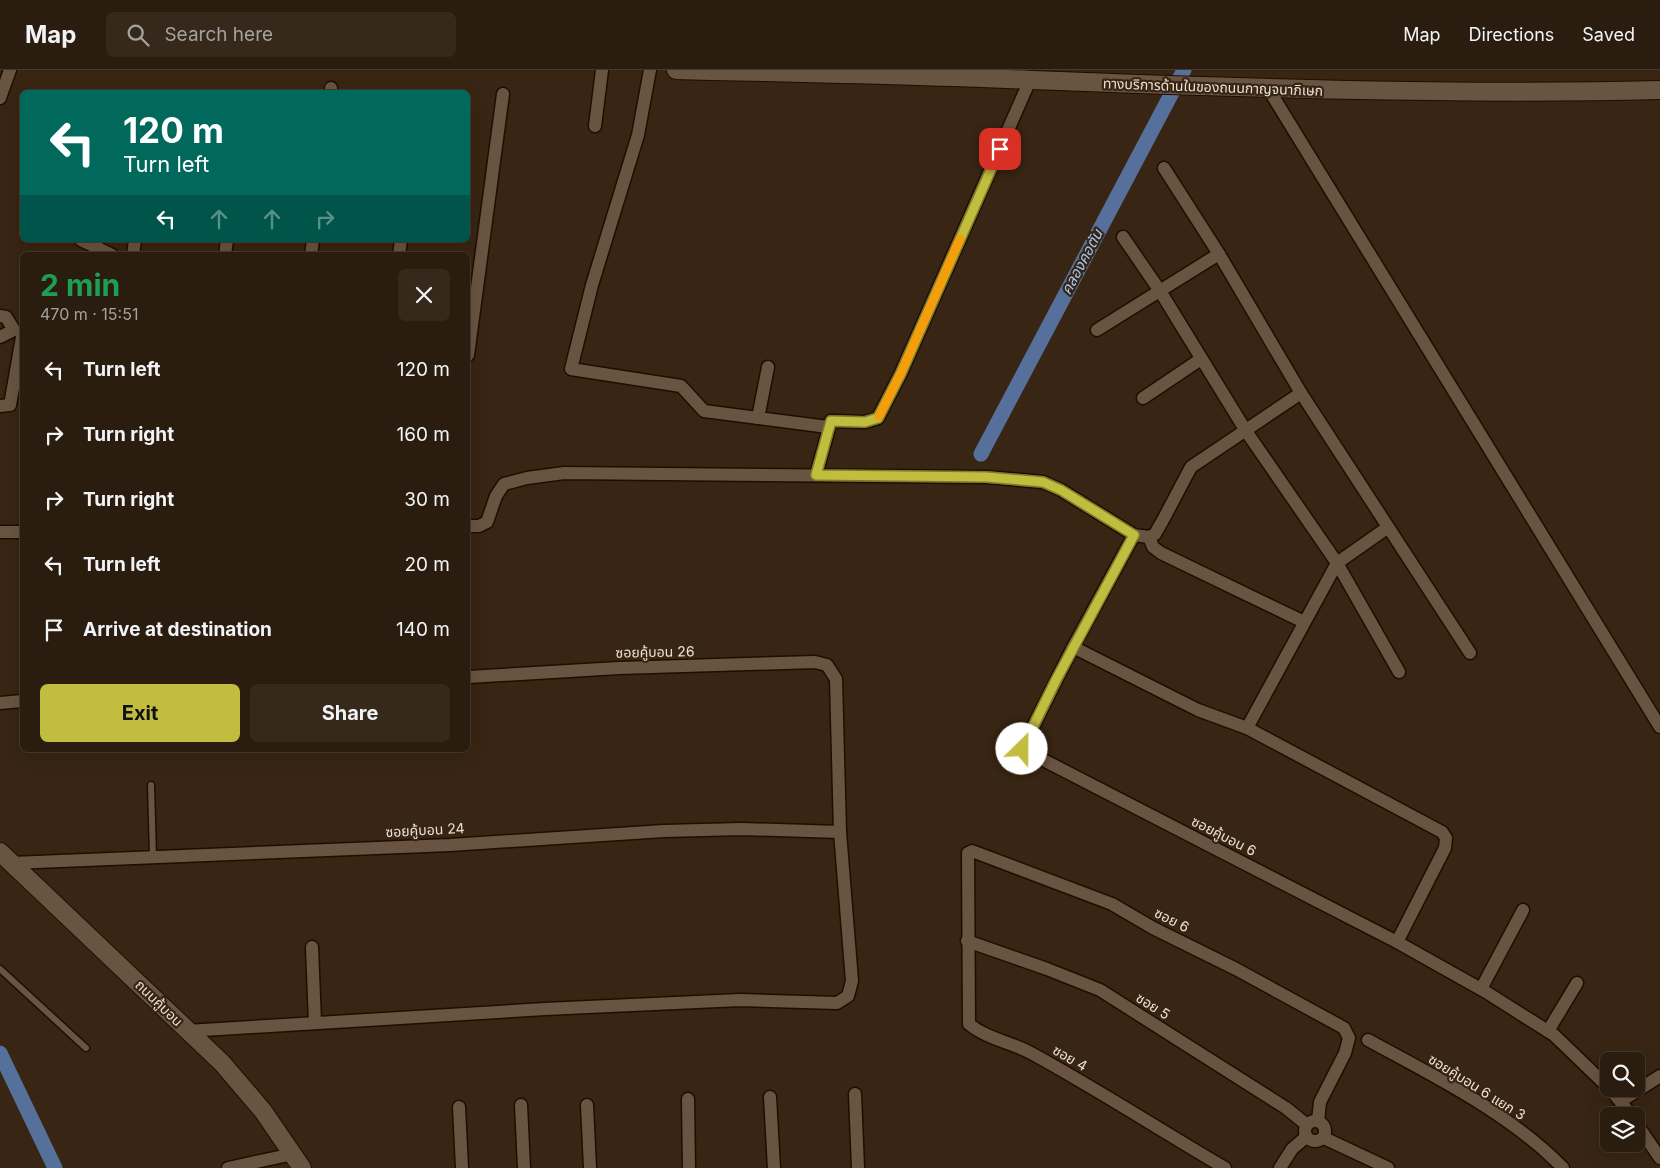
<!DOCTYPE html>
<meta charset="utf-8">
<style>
body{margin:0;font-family:Inter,"Noto Sans Thai",sans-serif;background:#36291c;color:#f1f3f6;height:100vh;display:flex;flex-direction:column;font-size:19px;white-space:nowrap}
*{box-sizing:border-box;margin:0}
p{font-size:16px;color:#a5a19e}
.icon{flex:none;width:28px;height:28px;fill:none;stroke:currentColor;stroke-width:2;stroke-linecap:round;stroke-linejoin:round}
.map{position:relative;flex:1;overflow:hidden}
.details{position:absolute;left:20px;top:182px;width:450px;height:500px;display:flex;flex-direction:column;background:#2a1c0e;border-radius:8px;box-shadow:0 5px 20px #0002,0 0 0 1px #463a2e}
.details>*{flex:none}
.hud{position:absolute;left:20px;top:20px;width:450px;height:152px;border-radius:8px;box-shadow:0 5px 20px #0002,0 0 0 1px #463a2e;background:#00695c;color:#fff;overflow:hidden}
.controls{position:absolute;left:1600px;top:982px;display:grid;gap:10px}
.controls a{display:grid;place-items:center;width:45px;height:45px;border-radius:8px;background:#2a1c0e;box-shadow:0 5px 20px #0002,0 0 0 1px #463a2e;font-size:25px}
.pin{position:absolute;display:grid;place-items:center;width:42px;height:42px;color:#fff;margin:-21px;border-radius:10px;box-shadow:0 2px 8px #0006}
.me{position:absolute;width:55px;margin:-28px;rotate:23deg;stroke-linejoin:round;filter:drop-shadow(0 0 4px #0008)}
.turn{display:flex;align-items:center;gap:18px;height:105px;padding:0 20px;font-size:22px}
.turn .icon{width:65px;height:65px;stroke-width:2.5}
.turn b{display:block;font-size:35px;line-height:42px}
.lanes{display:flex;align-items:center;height:48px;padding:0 20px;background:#0003;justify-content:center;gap:25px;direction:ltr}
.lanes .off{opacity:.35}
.round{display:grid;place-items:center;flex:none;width:52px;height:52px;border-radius:8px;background:#36291c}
.summary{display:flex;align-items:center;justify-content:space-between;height:85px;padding:0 20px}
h1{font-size:30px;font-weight:700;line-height:38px;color:#1e9e55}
.cta{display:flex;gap:10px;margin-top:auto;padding:10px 20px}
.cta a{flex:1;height:58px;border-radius:8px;background:#c2bd3f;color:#111;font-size:20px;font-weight:700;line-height:58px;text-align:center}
.cta a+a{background:#36291c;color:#f1f3f6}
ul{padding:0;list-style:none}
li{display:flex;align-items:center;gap:15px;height:65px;padding:0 20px}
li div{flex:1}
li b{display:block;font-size:19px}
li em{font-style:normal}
header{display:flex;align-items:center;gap:30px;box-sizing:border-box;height:70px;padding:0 25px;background:#2a1c0e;border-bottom:1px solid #463a2e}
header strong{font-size:24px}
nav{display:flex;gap:28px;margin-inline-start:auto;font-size:18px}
.search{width:350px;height:45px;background:#36291c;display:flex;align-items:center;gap:12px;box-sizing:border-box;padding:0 18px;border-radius:8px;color:#a5a19e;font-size:19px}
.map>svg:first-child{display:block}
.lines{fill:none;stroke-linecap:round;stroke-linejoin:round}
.canal{stroke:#55709a;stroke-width:15}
.service-casing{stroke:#1f0e00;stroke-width:9}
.minor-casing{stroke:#1f0e00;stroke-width:15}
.secondary-casing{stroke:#1f0e00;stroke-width:20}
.service{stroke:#695441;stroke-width:6}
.minor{stroke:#695441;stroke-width:12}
.secondary{stroke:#695441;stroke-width:18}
.route-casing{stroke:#7e7b29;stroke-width:12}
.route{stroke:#c2bd3f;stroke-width:9}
.slow{stroke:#f59e0b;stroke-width:9}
.labels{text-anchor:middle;stroke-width:4.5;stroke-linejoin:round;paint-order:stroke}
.street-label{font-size:14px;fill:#ece0d5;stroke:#382513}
.water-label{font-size:15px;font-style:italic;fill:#a5c7fc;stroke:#382513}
</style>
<header>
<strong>Map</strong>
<div class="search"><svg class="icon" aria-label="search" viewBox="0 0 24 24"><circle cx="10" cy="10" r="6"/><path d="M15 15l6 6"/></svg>Search here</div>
<nav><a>Map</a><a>Directions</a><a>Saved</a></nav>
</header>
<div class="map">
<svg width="1660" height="1098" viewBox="0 0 1660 1098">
<rect width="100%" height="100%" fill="#382513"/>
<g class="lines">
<g class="canal">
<path d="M 981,384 L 1184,0"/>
<path d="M 0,983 L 55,1098"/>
</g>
<g class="service-casing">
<g id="service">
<path d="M 151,715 L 153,787"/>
<path d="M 0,899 L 86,978"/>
</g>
</g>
<g class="minor-casing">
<g id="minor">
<path d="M 650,0 L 638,65 L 592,215 L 571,299 L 681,316 L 704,341 L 828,357"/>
<path d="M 1269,20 L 1660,657"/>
<path d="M 331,22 L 331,18"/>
<path d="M 0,28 L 10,0"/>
<path d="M 595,56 L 602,0"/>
<path d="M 1164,98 L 1219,184 L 1301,323 L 1470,583"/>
<path d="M 1123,167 L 1160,221 L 1246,361 L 1337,493 L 1399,602"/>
<path d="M 81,170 L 112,185"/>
<path d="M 133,185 L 135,170"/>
<path d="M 225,185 L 227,170"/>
<path d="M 311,185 L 313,170"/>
<path d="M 399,185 L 401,170"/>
<path d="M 0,246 L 6,247 L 14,260 L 0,267"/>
<path d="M 1097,260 L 1219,184"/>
<path d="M 468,285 L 503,24"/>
<path d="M 1143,328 L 1201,289"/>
<path d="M 0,336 L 10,335 L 22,267"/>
<path d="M 758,348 L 768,297"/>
<path d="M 816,405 L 831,351 L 865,352 L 878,348 L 901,303 L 1030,10"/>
<path d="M 468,456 L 479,456 L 487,452 L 496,426 L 504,414 L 527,408 L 564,403 L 986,407 L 1043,412 L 1061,420 L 1134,465 L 1149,467 L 1155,464 L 1163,450 L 1191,397 L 1301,323"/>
<path d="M 0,462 L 22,462"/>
<path d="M 1134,465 L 1073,577 L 1022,679 L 1397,872 L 1486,922 L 1554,965 L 1609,1018"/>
<path d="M 1149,467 L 1153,477 L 1161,483 L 1304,552"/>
<path d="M 1073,577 L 1198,640 L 1247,658 L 1442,762 L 1446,768 L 1445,778 L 1397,872"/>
<path d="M 0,633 L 22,631"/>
<path d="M 1247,658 L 1337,493 L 1387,458"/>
<path d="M 12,793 L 450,775 L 664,761 L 742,759 L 840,762"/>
<path d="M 967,871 L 1047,899 L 1100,920 L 1286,1038 L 1307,1055"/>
<path d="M 312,877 L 315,953"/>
<path d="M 1481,919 L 1523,840"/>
<path d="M 187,961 L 545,939 L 740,930 L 837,933 L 848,926 L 852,911 L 840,762 L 836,609 L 827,595 L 815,592 L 619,598 L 468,607"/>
<path d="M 1548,961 L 1577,913"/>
<path d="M 1368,970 C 1434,1006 1511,1044 1563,1098"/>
<path d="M 855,1024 L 858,1098"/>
<path d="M 1615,1025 L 1632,1046"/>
<path d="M 770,1027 L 774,1098"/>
<path d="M 688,1029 L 689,1098"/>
<path d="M 1621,1031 L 1660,1006"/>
<path d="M 521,1035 L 524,1098"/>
<path d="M 587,1035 L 590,1098"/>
<path d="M 459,1037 L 462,1098"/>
<circle cx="1315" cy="1061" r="10"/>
<path d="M 1636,1053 L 1660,1088"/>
<path d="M 1324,1068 L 1388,1098"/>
<path d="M 228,1098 L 293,1084"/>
<path d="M 1225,1098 C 1160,1060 1097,1019 1031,983 C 1011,972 987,969 969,954 L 968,783 L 972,781 L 1112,834 L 1153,858 L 1236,899 L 1344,958 L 1349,968 L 1345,983 L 1320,1032 L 1318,1051"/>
<path d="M 1280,1098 L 1292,1079 L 1306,1067"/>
</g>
</g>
<g class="secondary-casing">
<g id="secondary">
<path d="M 676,0 C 795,3 913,5 1032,10 C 1242,18 1450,25 1660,20"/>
<path d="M 0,782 L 222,993 L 263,1041 L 302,1098"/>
</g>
</g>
<use href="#service" class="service"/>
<use href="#minor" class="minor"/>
<use href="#secondary" class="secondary"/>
</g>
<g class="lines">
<g class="route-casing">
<path id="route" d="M 1000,79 L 901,303 L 878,348 L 865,352 L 831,351 L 816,405 L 986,407 L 1043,412 L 1061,420 L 1134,465 L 1056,610 L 1022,679"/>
</g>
<use href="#route" class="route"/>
<path class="slow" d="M 879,346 L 901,303 L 960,169"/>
</g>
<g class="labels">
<g class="street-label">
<text transform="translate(1213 17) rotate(2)" y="5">ทางบริการด้านในของถนนกาญจนาภิเษก</text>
<text transform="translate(655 582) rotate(-1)" y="5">ซอยคู้บอน 26</text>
<text transform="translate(425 760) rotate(-3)" y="5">ซอยคู้บอน 24</text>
<text transform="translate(1224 766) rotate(27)" y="5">ซอยคู้บอน 6</text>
<text transform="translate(1172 850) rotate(27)" y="5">ซอย 6</text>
<text transform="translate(159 933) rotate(44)" y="5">ถนนคู้บอน</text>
<text transform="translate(1153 936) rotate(32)" y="5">ซอย 5</text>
<text transform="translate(1070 988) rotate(30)" y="5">ซอย 4</text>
<text transform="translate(1477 1017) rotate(32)" y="5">ซอยคู้บอน 6 แยก 3</text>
</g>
<g class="water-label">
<text transform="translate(1082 192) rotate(-62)" y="5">คลองคอตัน</text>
</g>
</g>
</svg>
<div class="controls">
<a><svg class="icon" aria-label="search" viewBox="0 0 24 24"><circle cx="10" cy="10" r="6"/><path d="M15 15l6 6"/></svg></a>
<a><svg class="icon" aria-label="layers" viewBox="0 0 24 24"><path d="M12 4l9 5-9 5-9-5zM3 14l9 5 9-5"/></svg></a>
</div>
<div class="pin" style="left:1000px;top:79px;background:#d93025"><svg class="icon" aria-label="arrive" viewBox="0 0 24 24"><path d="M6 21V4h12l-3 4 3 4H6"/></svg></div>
<svg class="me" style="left:1022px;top:679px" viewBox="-20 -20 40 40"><circle r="19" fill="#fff"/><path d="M0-13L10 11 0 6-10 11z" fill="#c2bd3f"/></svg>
<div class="hud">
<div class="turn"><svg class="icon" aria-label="left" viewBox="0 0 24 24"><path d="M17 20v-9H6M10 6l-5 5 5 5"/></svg><div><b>120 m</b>Turn left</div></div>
<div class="lanes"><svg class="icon" aria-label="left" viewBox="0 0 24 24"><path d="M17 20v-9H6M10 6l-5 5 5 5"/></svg><svg class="icon off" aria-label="ahead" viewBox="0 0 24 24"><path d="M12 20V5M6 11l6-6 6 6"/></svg><svg class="icon off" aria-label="ahead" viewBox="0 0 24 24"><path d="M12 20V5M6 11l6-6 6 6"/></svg><svg class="icon off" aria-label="right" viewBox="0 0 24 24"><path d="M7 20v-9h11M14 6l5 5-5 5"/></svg></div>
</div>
<section class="details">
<div class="summary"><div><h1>2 min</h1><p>470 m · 15:51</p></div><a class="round"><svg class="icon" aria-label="close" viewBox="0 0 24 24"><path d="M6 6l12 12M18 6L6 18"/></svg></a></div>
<ul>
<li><svg class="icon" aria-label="left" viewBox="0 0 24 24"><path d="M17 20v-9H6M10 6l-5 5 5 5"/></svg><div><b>Turn left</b></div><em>120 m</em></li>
<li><svg class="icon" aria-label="right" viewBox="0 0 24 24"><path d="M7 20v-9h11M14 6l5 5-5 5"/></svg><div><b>Turn right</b></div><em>160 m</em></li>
<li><svg class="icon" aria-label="right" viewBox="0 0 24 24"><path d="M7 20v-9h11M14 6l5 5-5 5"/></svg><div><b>Turn right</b></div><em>30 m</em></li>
<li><svg class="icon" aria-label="left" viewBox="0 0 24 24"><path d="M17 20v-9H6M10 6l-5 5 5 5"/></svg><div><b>Turn left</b></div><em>20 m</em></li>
<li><svg class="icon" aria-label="arrive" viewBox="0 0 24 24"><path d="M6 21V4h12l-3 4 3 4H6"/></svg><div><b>Arrive at destination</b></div><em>140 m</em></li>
</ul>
<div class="cta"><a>Exit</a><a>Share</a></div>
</section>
</div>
